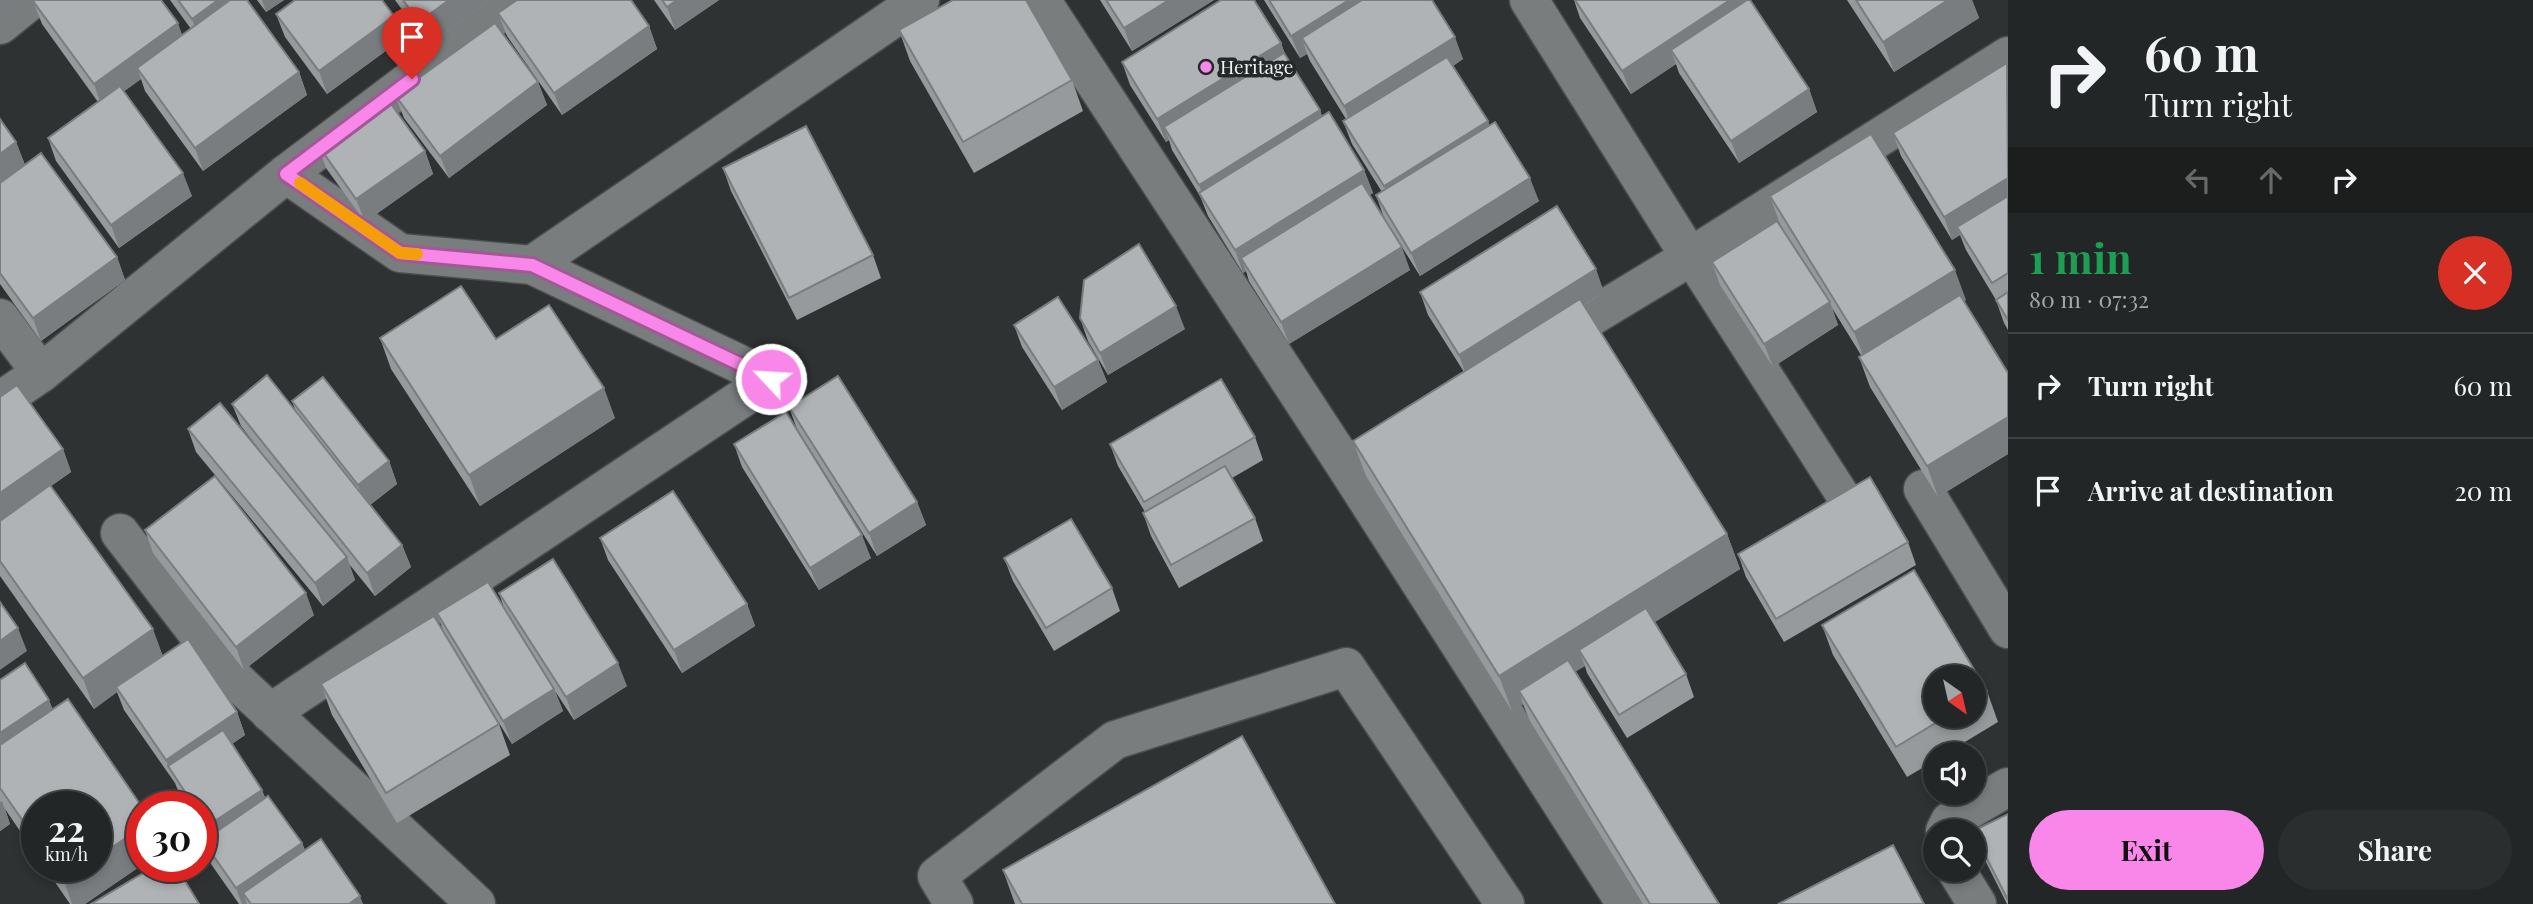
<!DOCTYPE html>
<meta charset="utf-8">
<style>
body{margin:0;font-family:"Playfair Display",serif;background:#2b2e2e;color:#f1f3f6;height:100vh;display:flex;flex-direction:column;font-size:26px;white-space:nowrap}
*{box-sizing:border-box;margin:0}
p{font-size:23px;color:#a3a5a7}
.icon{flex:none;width:38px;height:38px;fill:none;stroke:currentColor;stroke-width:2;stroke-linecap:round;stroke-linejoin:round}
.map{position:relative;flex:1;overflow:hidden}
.panel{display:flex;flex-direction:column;background:#232626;width:525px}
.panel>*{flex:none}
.hud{background:#232626;color:#f1f3f6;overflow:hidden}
.needle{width:46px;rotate:146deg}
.controls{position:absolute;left:1923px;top:665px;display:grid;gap:14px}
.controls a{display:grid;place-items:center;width:63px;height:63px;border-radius:50%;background:#232626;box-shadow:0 4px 10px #0003,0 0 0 2px #404343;font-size:35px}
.speed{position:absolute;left:21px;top:791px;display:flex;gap:14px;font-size:35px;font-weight:700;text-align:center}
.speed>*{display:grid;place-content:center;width:91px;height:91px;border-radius:50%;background:#232626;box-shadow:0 4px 10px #0003,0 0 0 2px #404343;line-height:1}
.speed small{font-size:18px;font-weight:400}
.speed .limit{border:10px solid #d22;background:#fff;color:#111}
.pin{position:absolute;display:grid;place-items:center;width:60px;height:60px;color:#fff;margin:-72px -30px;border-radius:50% 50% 50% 0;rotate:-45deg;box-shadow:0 0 7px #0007}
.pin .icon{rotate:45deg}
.me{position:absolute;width:77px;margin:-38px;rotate:295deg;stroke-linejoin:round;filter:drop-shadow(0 0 5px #0008)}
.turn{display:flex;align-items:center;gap:24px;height:147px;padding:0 21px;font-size:32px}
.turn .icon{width:91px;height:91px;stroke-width:2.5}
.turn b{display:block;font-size:49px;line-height:60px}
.lanes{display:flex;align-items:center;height:66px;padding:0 21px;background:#0003;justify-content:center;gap:35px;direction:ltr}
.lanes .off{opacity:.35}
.round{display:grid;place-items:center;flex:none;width:74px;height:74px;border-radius:37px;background:#2b2e2e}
.summary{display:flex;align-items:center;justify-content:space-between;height:119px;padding:0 21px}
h1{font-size:42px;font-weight:700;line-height:52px;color:#1e9e55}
.action{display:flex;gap:14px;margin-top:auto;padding:14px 21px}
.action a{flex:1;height:80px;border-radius:42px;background:#f987e9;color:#111;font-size:28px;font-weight:700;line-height:80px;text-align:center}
.action a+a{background:#2b2e2e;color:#f1f3f6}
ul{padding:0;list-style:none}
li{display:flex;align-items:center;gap:21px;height:105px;padding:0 21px;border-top:2px solid #404343}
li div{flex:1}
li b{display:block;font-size:26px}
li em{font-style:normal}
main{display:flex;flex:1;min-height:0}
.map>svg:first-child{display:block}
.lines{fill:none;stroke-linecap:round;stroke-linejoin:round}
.service-casing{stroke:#4b4e4e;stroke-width:36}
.minor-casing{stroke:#4b4e4e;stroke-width:41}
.service{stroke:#797d7d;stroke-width:33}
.minor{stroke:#797d7d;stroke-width:38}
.wall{fill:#969a9c;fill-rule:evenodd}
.shaded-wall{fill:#7a7d7f}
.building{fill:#afb3b5;stroke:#7a7d7f;stroke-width:2}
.route-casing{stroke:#a25897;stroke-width:18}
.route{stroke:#f987e9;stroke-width:12}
.slow{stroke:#f59e0b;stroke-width:12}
.poi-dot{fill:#f987e9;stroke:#252828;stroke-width:2.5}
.labels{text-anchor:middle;stroke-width:7;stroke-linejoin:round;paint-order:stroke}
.poi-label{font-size:19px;fill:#eff2f1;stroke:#252828;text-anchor:start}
</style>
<main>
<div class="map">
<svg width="2008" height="904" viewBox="0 0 2008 904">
<rect width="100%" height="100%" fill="#2f3232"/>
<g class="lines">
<g class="service-casing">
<path id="service" d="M 1690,257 L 1842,494"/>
</g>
<g class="minor-casing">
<g id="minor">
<path d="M 1041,0 L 1345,465 L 1626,904"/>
<path d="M 1529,0 L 1690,257"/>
<path d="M 0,25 L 31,0"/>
<path d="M 532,265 L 920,0"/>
<path d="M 0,318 L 41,373"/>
<path d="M 1546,344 L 1690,257 L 2008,56"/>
<path d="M 0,401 L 41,373 L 286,174 L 517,0"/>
<path d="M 1923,489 L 2008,629"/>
<path d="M 120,533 L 228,673 L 476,904"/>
<path d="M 270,713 L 771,379 L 532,265 L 400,253 L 286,174"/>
<path d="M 1945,831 L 1950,821 L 2008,787"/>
<path d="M 1956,870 L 1977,904"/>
<path d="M 954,904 L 937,876 L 1115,740 L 1346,667 L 1505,904"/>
</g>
</g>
<use href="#service" class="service"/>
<use href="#minor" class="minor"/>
</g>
<g class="wall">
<path d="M 170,0 L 247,0 L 299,72 L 307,95 L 203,171 L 145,91 L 141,79 L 123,92 L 192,196 L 119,248 L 56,161 L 48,138 L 98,102 L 42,24 L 33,1 L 182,35 L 191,29 Z"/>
<path d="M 257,0 L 284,0 L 266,12 Z"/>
<path d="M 395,0 L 489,0 L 428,45 Z"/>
<path d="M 654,0 L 719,0 L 675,30 Z"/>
<path d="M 1100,0 L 1214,0 L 1132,51 Z"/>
<path d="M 1264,0 L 1432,0 L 1463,59 L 1453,66 L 1488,121 L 1489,125 L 1539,201 L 1420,276 L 1384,218 L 1376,195 L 1382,192 L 1352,144 L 1343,121 L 1346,119 L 1310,61 L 1307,54 L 1300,58 Z"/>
<path d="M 1574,0 L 1750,0 L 1809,89 L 1817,112 L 1739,163 L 1679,73 L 1676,64 L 1631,94 L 1580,18 Z"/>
<path d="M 1847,0 L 1972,0 L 1979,18 L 1894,72 Z"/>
<path d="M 498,13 L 649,26 L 657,49 L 562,115 L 507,36 Z"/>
<path d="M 276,14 L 402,39 L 327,94 L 285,37 Z"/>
<path d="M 899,30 L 1072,80 L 1083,111 L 974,173 L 910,61 Z"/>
<path d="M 1281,43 L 1285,54 L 1320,110 L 1322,117 L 1364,170 L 1373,193 L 1369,195 L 1410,270 L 1289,344 L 1249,281 L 1246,271 L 1243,273 L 1208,216 L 1200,196 L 1172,150 L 1169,140 L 1166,142 L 1130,85 L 1122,62 Z"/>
<path d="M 2008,64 L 2008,330 L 2004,323 L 1996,300 L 1966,250 L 1960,235 L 1952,240 L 1901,156 L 1893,133 Z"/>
<path d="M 538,82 L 547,105 L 449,178 L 404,118 L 395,95 Z"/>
<path d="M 16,142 L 25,165 L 117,257 L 125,280 L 41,341 L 0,284 L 0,183 Z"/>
<path d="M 318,145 L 425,151 L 433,174 L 365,222 L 326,168 Z"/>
<path d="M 723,168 L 873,255 L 881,278 L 797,320 L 731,191 Z"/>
<path d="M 1770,196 L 1966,300 L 1964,301 L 2008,373 L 2008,454 L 1938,497 L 1870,387 L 1859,357 L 1861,355 L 1832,308 L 1838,325 L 1773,367 L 1720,285 L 1712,262 L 1798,253 L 1781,227 Z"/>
<path d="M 1420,292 L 1604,292 L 1584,305 L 1727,534 L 1740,569 L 1654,622 L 1686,674 L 1694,697 L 1627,738 L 1587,673 L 1585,666 L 1575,671 L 1719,904 L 1643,904 L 1530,721 L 1523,704 L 1512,711 L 1366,476 L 1353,441 L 1464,372 L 1428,315 Z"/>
<path d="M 1080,318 L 1185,329 L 1108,375 L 1088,341 Z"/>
<path d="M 1014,325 L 1098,360 L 1107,382 L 1062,410 L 1022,347 Z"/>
<path d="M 380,338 L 496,339 L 615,418 L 480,506 L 391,369 Z"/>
<path d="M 0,397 L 63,449 L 71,472 L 51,486 L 163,656 L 237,712 L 245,735 L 232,744 L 262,790 L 265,798 L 302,843 L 305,850 L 363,904 L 239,904 L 211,864 L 203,841 L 208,837 L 201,827 L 201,807 L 188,807 L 177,788 L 175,783 L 124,710 L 117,692 L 94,709 L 0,576 Z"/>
<path d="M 292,401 L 389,461 L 397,484 L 370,505 L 402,545 L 411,567 L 375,596 L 349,564 L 355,580 L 323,606 L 196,452 L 188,429 L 275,470 L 241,426 L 232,404 L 296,412 Z"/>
<path d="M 789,407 L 917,502 L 926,525 L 877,556 L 797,429 Z"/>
<path d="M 1255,437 L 1263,460 L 1232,478 L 1255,518 L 1263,541 L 1179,588 L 1151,536 L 1143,513 L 1145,512 L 1118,466 L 1110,444 Z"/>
<path d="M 734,444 L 871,558 L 819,590 L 742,467 Z"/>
<path d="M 145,530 L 314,615 L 244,670 L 153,553 Z"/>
<path d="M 600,538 L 747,604 L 755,626 L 682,673 L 608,560 Z"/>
<path d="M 1908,542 L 1916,565 L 1784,642 L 1746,577 L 1738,554 Z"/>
<path d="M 1004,558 L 1112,588 L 1120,611 L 1054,651 L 1013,581 Z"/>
<path d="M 1914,570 L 1987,691 L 1998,722 L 1945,754 L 1936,754 L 1936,760 L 1907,777 L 1833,655 L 1822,625 ZM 1936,677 L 1974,677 L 1974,716 L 1936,716 Z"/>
<path d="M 499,593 L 627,686 L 574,720 L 555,691 L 563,711 L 512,744 L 489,707 L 499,724 L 510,755 L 397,823 L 332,715 L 321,684 L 443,630 L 437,613 L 504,608 Z"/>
<path d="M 0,680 L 53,709 L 142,807 L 142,865 L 85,904 L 70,904 L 44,866 L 96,866 L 37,807 L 37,856 L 5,809 L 10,824 L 0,831 Z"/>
<path d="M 2008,814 L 2008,904 L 2007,904 L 1982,854 L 1974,834 Z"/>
<path d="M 1003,870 L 1335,904 L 1015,904 Z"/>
</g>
<g class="shaded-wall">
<path d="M 0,0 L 27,0 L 0,20 Z"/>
<path d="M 218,0 L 241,0 L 200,42 L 192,19 Z"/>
<path d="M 262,0 L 284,0 L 266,12 Z"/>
<path d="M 449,0 L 489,0 L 428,45 L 419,22 Z"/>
<path d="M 677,0 L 719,0 L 675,30 L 667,7 Z"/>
<path d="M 1169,0 L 1214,0 L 1132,51 L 1124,28 Z"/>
<path d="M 1349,0 L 1395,0 L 1302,38 L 1307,54 L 1300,58 L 1291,36 Z"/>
<path d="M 1730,0 L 1747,0 L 1671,50 L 1676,64 L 1631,94 L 1622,71 Z"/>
<path d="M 1948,0 L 1972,0 L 1979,18 L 1894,72 L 1883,42 Z"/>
<path d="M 394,16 L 402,39 L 327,94 L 319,71 Z"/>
<path d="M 178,23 L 186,46 L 137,68 L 141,79 L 102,107 L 94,84 Z"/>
<path d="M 649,26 L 657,49 L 562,115 L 554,93 Z"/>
<path d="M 1455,37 L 1463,59 L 1352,128 L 1344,106 Z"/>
<path d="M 1281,43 L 1289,66 L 1164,127 L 1169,140 L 1166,142 L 1157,119 Z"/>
<path d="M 299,72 L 307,95 L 203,171 L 195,148 Z"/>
<path d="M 538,82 L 547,105 L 449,178 L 440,156 Z"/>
<path d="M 1809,89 L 1817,112 L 1739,163 L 1731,141 Z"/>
<path d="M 1320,110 L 1328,133 L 1207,205 L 1199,185 Z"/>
<path d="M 1488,121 L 1496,144 L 1392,208 L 1384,186 Z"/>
<path d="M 16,142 L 25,165 L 0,183 L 0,154 Z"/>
<path d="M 425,151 L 433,174 L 365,222 L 356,199 Z"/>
<path d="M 1364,170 L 1373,193 L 1248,270 L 1241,258 L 1246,271 L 1243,273 L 1235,250 Z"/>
<path d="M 183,173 L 192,196 L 119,248 L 111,225 Z"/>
<path d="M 1530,178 L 1539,201 L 1420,276 L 1411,253 Z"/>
<path d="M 2008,178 L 2008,206 L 1957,227 L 1960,235 L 1952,240 L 1944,217 Z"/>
<path d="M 1402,247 L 1410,270 L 1289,344 L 1281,322 Z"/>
<path d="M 117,257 L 125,280 L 41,341 L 33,318 Z"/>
<path d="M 1596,269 L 1604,292 L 1467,378 L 1459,355 Z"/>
<path d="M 1955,270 L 1966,300 L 1866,363 L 1854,332 Z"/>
<path d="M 1830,302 L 1838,325 L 1773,367 L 1764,344 Z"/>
<path d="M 1176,306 L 1185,329 L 1108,375 L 1100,353 Z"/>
<path d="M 1098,360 L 1107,382 L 1062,410 L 1054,387 Z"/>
<path d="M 604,388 L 615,418 L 480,506 L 469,475 Z"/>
<path d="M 2008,417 L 2008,454 L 1938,497 L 1927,466 Z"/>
<path d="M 63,449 L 71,472 L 0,522 L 0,493 Z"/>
<path d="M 389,461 L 397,484 L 366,508 L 358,485 Z"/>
<path d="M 917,502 L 926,525 L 877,556 L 869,533 Z"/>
<path d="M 1727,534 L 1740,569 L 1588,664 L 1579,650 L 1585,666 L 1526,702 L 1519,691 L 1523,704 L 1512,711 L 1499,676 Z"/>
<path d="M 862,535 L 871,558 L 819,590 L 810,568 Z"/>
<path d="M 402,545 L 411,567 L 375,596 L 367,573 Z"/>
<path d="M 347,557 L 355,580 L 323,606 L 315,583 Z"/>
<path d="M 306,593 L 314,615 L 244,670 L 236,647 Z"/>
<path d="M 747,604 L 755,626 L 682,673 L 674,650 Z"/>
<path d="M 18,628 L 27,651 L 0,670 L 0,641 Z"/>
<path d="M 153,629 L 164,659 L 116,687 L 117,692 L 94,709 L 83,678 Z"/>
<path d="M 618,663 L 627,686 L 574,720 L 566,697 Z"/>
<path d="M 554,689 L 563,711 L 512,744 L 503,721 Z"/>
<path d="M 49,700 L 54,712 L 0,748 L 0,733 Z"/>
<path d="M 237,712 L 245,735 L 178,781 L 168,766 L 174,783 L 166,760 Z"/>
<path d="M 262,790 L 271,813 L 216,849 L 207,826 Z"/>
<path d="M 2,801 L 10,824 L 0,831 L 0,802 Z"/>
<path d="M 142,827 L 142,865 L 85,904 L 72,904 L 64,881 L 85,866 L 96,866 L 96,858 Z"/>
<path d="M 302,843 L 310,866 L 243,893 L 247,904 L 242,904 L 236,888 Z"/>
<path d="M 360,896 L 363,904 L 349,904 Z"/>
</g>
<g class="building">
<path d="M 35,0 L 161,0 L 178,23 L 94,84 L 33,1 Z"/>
<path d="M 178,0 L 218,0 L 192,19 Z"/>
<path d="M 230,0 L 247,0 L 299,72 L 195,148 L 137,68 Z"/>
<path d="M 295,0 L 382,0 L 394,16 L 319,71 L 276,14 Z"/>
<path d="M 403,0 L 449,0 L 419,22 Z"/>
<path d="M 517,0 L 631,0 L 649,26 L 554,93 L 498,13 Z"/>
<path d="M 662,0 L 677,0 L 667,7 Z"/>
<path d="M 953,0 L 1026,0 L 1072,80 L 963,142 L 899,30 Z"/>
<path d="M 1106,0 L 1169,0 L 1124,28 Z"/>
<path d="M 1221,0 L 1254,0 L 1281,43 L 1157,119 L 1122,62 Z"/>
<path d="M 1269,0 L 1349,0 L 1291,36 Z"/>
<path d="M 1362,0 L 1432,0 L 1455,37 L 1344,106 L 1302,38 Z"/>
<path d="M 1575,0 L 1730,0 L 1622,71 Z"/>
<path d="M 1747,0 L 1750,0 L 1809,89 L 1731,141 L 1671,50 Z"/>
<path d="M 1856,0 L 1948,0 L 1883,42 Z"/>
<path d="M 495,23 L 538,82 L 440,156 L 395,95 Z"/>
<path d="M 1284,53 L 1320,110 L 1199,185 L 1164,127 Z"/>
<path d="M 1447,57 L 1488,121 L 1384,186 L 1343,121 Z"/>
<path d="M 2007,63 L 2008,178 L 1944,217 L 1893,133 Z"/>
<path d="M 120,86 L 183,173 L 111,225 L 48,138 Z"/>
<path d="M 386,97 L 425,151 L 356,199 L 318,145 Z"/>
<path d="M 1329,112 L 1364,170 L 1235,250 L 1199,193 Z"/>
<path d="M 0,119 L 16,142 L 0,154 Z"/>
<path d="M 1495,122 L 1530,178 L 1411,253 L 1376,195 Z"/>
<path d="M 806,126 L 873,255 L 789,298 L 723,168 Z"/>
<path d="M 1871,134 L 1955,270 L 1854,332 L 1770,196 Z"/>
<path d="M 41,153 L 117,257 L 33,318 L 0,273 L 0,183 Z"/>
<path d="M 1362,183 L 1402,247 L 1281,322 L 1241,258 Z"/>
<path d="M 2008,196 L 2008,273 L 1992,283 L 1957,227 Z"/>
<path d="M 1557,206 L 1596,269 L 1459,355 L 1420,292 Z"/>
<path d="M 1777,221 L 1830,302 L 1764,344 L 1712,262 Z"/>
<path d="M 1139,244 L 1176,306 L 1100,353 L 1080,318 L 1084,280 Z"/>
<path d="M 461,286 L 496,339 L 549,305 L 604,388 L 469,475 L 380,338 Z"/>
<path d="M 2008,292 L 2008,320 L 1996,300 Z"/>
<path d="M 1960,295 L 2008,373 L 2008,417 L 1927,466 L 1859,357 Z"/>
<path d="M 1058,297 L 1098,360 L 1054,387 L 1014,325 Z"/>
<path d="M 1580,299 L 1727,534 L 1499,676 L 1353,441 Z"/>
<path d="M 267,375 L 402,545 L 367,573 L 232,404 Z"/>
<path d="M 838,376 L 917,502 L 869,533 L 789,407 Z"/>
<path d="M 323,377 L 389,461 L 358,485 L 292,401 Z"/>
<path d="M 1221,379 L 1255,437 L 1144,502 L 1110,444 Z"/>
<path d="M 17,385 L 63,449 L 0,493 L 0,397 Z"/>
<path d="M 220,403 L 347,557 L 315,583 L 188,429 Z"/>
<path d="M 786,412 L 862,535 L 810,568 L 734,444 Z"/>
<path d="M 1225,466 L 1255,518 L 1171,565 L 1143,513 Z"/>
<path d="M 215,476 L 306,593 L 236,647 L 145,530 Z"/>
<path d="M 1870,477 L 1908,542 L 1776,619 L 1738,554 Z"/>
<path d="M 50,485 L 153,629 L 83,678 L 0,561 L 0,521 Z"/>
<path d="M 673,491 L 747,604 L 674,650 L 600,538 Z"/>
<path d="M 1071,519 L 1112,588 L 1046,628 L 1004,558 Z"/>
<path d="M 553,559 L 618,663 L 566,697 L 499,593 Z"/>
<path d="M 1914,570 L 1987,691 L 1974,699 L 1974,677 L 1936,677 L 1936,716 L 1947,716 L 1896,747 L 1822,625 Z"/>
<path d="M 488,582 L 554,689 L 503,721 L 437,613 Z"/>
<path d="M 0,602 L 18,628 L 0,641 Z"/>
<path d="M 1646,608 L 1686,674 L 1619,715 L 1579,650 Z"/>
<path d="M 434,616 L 499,724 L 386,793 L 321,684 Z"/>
<path d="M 188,639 L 237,712 L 166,760 L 116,687 Z"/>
<path d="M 1568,660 L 1719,904 L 1650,904 L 1519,691 Z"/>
<path d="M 25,663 L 49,700 L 0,733 L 0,680 Z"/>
<path d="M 68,699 L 142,807 L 142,827 L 96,858 L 96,807 L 37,807 L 37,841 L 0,788 L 0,745 Z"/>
<path d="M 223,730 L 262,790 L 207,826 L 201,817 L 201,807 L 195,807 L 168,766 Z"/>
<path d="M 1242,736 L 1335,904 L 1022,904 L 1003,870 Z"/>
<path d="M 268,796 L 302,843 L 236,888 L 203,841 Z"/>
<path d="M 2008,814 L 2008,900 L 1973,831 Z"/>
<path d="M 321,839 L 360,896 L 349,904 L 251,904 L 243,893 Z"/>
<path d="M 1893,845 L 1924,904 L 1778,904 Z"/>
<path d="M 54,866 L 85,866 L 64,881 Z"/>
<path d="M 155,866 L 176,866 L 199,904 L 91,904 Z"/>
</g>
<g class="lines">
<g class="route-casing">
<path id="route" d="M 412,79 L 286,174 L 400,253 L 532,265 L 771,379"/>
</g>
<use href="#route" class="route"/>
<path class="slow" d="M 300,183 L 400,253 L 417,254"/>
</g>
<circle class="poi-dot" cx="1206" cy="67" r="7"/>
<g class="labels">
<g class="poi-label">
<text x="1220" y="74">Heritage</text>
</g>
</g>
</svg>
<div class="controls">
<a><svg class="needle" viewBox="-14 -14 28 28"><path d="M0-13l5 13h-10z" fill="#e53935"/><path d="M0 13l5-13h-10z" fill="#a3a5a7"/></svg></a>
<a><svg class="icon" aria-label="sound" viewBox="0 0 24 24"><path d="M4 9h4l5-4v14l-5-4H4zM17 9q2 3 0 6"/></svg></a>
<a><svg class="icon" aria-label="search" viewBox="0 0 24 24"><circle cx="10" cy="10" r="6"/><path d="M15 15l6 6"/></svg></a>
</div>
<div class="speed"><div>22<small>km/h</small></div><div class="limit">30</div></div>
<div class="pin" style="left:412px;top:79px;background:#d93025"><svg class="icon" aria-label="arrive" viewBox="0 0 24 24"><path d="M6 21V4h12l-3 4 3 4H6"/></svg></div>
<svg class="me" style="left:771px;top:379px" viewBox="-20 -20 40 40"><circle r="17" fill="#f987e9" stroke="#fff" stroke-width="3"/><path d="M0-11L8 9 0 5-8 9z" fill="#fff"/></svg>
</div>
<section class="panel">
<div class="hud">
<div class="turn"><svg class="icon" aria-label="right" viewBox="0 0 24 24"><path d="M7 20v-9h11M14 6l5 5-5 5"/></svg><div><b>60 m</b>Turn right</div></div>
<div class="lanes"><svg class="icon off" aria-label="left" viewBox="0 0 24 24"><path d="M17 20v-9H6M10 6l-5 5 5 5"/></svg><svg class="icon off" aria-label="ahead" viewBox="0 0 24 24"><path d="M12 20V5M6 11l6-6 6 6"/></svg><svg class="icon" aria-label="right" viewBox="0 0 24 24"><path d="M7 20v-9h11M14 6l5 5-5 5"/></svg></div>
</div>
<div class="summary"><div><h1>1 min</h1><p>80 m · 07:32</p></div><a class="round" style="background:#d93025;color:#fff"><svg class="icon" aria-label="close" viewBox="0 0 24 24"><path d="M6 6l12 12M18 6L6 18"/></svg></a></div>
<ul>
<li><svg class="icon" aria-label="right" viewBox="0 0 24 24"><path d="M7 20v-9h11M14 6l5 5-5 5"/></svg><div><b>Turn right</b></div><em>60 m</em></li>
<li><svg class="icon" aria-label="arrive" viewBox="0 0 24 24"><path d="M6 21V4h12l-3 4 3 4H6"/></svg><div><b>Arrive at destination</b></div><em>20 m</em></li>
</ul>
<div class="action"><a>Exit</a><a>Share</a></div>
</section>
</main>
